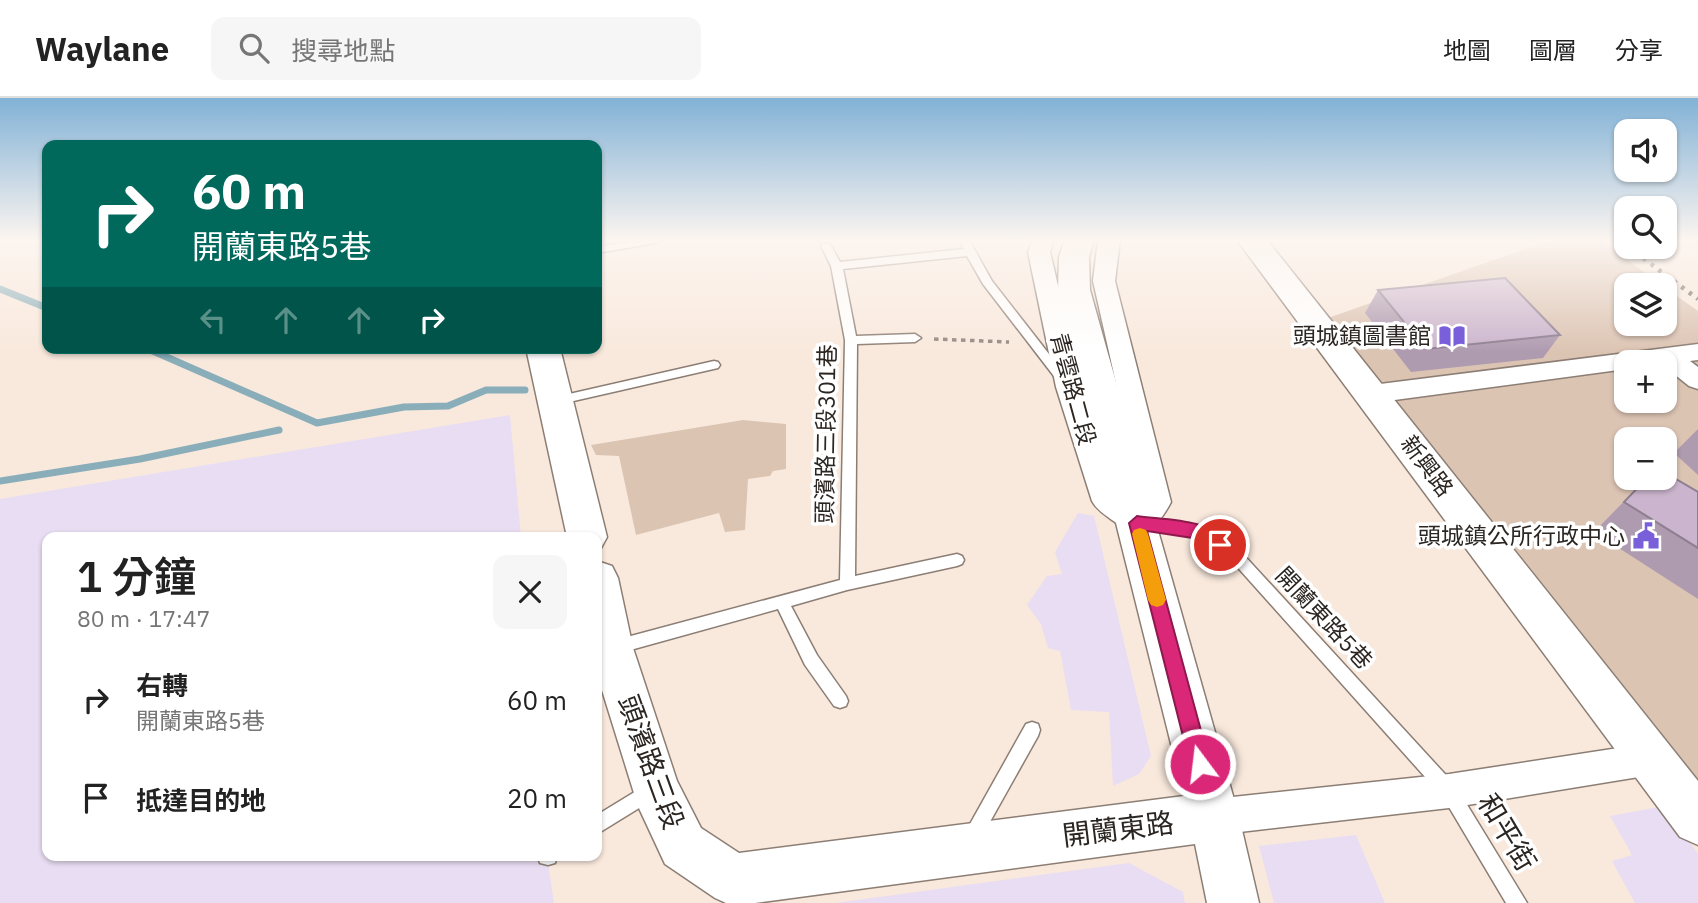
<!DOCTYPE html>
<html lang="zh-TW">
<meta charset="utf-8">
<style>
body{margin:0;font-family:"IBM Plex Sans","Noto Sans TC",sans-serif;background:#f6f6f6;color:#222;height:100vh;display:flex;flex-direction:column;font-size:26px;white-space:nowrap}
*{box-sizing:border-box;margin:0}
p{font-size:23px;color:#767676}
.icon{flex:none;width:38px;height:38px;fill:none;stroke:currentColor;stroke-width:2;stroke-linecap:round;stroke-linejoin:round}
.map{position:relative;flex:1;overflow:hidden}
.drawer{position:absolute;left:42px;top:434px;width:560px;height:329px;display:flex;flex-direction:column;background:#fff;border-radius:14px;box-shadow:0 2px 5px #0004}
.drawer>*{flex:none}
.guide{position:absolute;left:42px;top:42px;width:560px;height:214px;border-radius:14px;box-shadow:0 2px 5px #0004;background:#00695c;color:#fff;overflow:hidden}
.tools{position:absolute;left:1614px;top:21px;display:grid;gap:14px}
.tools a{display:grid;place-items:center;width:63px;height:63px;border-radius:14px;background:#fff;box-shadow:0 2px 5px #0004;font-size:35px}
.pin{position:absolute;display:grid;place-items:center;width:60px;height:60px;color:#fff;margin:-30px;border:4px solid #fff;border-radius:50%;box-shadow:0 2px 7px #0007}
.me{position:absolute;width:77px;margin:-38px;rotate:345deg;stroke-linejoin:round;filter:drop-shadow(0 0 5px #0008)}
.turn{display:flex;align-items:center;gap:24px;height:147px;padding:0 35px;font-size:32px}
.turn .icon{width:91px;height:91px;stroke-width:2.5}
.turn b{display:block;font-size:49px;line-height:60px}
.lanes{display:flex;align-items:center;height:66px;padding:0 35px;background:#0003;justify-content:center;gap:35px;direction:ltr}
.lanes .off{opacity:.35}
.round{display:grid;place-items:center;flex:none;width:74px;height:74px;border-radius:14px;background:#f6f6f6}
.overview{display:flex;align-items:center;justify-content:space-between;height:119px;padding:0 35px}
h1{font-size:42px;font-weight:600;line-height:52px}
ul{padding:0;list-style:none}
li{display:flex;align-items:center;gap:21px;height:98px;padding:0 35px}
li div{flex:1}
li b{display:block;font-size:26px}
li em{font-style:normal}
header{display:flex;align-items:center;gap:42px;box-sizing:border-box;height:98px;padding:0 35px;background:#fff;border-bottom:2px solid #e0e0e0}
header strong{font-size:33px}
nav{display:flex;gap:38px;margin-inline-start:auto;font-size:24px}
.search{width:490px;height:63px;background:#f6f6f6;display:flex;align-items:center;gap:18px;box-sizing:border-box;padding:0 24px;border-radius:14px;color:#767676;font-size:26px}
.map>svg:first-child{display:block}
.commercial{fill:#e8ddf2}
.green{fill:#dcc4b3;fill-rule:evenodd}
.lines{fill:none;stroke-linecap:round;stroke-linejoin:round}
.stream{stroke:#89aeba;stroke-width:7}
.lane-casing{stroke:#8c7e74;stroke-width:3}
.street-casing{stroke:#8c7e74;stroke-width:3}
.secondary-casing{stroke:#8c7e74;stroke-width:3}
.primary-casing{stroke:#8c7e74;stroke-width:3}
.path{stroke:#938880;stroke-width:3.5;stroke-dasharray:4.5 4.5;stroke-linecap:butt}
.lane{fill:#fff;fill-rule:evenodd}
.street{fill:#fff;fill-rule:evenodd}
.secondary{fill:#fff;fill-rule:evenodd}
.primary{fill:#fff;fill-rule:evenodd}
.rail{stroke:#665d57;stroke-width:4.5;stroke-dasharray:3.5 6;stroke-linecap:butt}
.wall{fill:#af9bb0}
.building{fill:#cbb4cd;stroke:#8e7e90;stroke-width:2}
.route{fill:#db2777;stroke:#8e194d;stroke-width:2}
.slow{fill:#f59e0b}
.labels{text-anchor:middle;stroke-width:7;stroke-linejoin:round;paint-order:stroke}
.poi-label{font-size:23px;fill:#2c2622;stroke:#fff;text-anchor:end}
.street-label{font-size:23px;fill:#2c2622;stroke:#fff}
.near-street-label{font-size:28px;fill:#2c2622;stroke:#fff}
</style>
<header>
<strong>Waylane</strong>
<div class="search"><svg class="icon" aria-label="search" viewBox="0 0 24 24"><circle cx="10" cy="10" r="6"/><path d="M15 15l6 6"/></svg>搜尋地點</div>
<nav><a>地圖</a><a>圖層</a><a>分享</a></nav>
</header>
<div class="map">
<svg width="1698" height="805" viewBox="0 0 1698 805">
<rect width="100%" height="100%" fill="#f9e9dd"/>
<g class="commercial">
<path d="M 510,317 L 521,439 L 47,439 L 47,758 L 547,758 L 554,805 L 0,805 L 0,401 Z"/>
<path d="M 1078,415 L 1094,418 L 1151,658 L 1139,676 L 1113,688 L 1109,614 L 1071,612 L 1060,553 L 1048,550 L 1041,526 L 1027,507 L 1047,478 L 1062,476 L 1055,454 Z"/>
<path d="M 1664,708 L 1698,756 L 1698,805 L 1635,805 L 1612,763 L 1632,757 L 1610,718 Z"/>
<path d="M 1356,737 L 1385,805 L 1274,805 L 1259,748 Z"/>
<path d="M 1129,765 L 1183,794 L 1185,805 L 835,805 Z"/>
</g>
<g class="green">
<path d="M 1551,142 L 1600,142 L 1662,187 L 1626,187 L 1626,226 L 1664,226 L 1664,189 L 1698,213 L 1698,681 L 1325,221 ZM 1626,264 L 1664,264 L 1664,303 L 1626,303 ZM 1626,341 L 1664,341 L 1664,380 L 1626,380 Z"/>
<path d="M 743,322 L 786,326 L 786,371 L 773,373 L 770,378 L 748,381 L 745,432 L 725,434 L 719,415 L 636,437 L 619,358 L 596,357 L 591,347 Z"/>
</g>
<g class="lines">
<g class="stream">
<path d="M 0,191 L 47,210"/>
<path d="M 146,250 L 317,325 L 404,309 L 448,308 L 486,292 L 525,292"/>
<path d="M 0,383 L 140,361 L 279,332"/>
</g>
<g class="lane-casing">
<g id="lane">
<path d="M 639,142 L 661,142 L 656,145 L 597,155 L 597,149 Z"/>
<path d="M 959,142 L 969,142 L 992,183 L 1070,283 L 1064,287 L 1060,286 L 983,186 L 967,158 L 843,171 L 856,238 L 915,236 L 921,240 L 915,244 L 857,246 L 855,478 L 957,456 L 962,458 L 964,462 L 962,466 L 957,468 L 847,492 L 791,508 L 817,557 L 846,598 L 848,603 L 846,608 L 840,610 L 834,608 L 805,567 L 778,511 L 616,556 L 610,554 L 608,549 L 610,544 L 616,542 L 840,482 L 845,242 L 831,168 L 821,148 L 822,146 L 830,146 L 840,164 L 964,151 Z"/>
<path d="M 714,263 L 718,264 L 720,267 L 718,270 L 556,307 L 550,303 L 556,299 Z"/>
<path d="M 1140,419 L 1208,431 L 1241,454 L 1455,687 L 1527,805 L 1506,805 L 1443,699 L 1231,462 L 1199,440 L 1135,429 L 1133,425 L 1135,421 Z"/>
<path d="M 1032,624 L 1038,626 L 1040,632 L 1038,638 L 977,747 L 971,750 L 965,747 L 962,741 L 965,735 L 1026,626 Z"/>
<path d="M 651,684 L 657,687 L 660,693 L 657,699 L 597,736 L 597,717 Z"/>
<path d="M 538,758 L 557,758 L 555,765 L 548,767 L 540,765 Z"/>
</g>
</g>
<g class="street-casing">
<g id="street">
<path d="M 1033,142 L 1054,142 L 1050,154 L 1082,289 L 1118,397 L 1135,409 L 1142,401 L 1093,183 L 1098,142 L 1120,142 L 1115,183 L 1171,404 C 1154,436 1141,443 1112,422 C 1104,416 1097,412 1092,403 L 1056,289 L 1028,154 Z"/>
<path d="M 1698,246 L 1698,262 L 1690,263 L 1698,269 L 1698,291 L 1689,288 L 1664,268 L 1664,264 L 1626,264 L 1626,271 L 1372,305 L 1363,302 L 1359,296 L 1363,290 L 1372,287 Z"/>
<path d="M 1651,645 L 1663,649 L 1668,661 L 1663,673 L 1651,677 L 1449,710 L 1214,737 L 1201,732 L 1196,719 L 1201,706 L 1214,701 L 1449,676 Z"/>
</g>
</g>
<g class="secondary-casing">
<path id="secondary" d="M 1237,142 L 1267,142 L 1698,683 L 1698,747 L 1680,739 Z"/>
</g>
<g class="primary-casing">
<g id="primary">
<path d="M 1065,142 L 1094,142 L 1089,159 L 1090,192 L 1239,719 L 1259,805 L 1207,805 L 1195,746 L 755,805 L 726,805 L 715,800 L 665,766 L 638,708 L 597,576 L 597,463 L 612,468 L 618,480 L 633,550 L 677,683 L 701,730 L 739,755 L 1184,698 L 1058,192 L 1059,159 Z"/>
<path d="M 526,250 L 560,250 L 607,439 L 601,450 L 597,452 L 597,439 L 567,439 Z"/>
</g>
</g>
<path class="path" d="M 934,241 L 1009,244"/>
<use href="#lane" class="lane"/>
<use href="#street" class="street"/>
<use href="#secondary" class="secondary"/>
<use href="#primary" class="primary"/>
<path class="rail" d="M 1628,149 L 1698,201"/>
</g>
<g class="wall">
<path d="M 1378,192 L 1560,237 L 1543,260 L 1411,274 L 1365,215 Z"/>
<path d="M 1698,331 L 1698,377 L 1674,355 Z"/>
<path d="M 1647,380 L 1698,394 L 1698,501 L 1594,434 Z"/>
</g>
<g class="building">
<path d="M 1505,180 L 1560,237 L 1426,251 L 1378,192 Z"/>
<path d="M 1664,374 L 1698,394 L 1698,450 L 1624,404 L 1647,380 L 1664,380 Z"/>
</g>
<linearGradient id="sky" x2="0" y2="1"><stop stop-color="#82b2d6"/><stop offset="0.56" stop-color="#fcf5f0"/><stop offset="1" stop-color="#fcf5f0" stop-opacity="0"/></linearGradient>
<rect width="1698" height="254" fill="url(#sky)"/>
<path class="route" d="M 1137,418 C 1164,422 1213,420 1228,447 L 1225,451 L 1220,453 L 1199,441 L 1147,433 L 1210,666 L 1207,672 L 1200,675 L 1193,672 L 1190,666 L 1129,425 Z"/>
<path class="slow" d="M 1140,430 L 1146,432 L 1148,436 L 1166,502 L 1163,507 L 1157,509 L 1151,507 L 1148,502 L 1132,436 L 1134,432 Z"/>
<defs>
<g id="library-bare" transform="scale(2.1)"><path d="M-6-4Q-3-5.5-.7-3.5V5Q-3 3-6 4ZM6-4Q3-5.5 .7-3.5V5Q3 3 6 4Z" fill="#795fda" stroke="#fff" stroke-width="2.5" paint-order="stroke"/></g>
<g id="civic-bare" transform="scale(2.1)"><path d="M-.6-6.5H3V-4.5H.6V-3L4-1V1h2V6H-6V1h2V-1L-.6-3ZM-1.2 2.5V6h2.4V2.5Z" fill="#795fda" stroke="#fff" stroke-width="2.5" paint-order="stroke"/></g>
</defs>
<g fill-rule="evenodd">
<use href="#library-bare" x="1452" y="238"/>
<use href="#civic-bare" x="1646" y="438"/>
</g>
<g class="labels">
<g class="poi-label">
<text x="1431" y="246">頭城鎮圖書館</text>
<text x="1625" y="446">頭城鎮公所行政中心</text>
</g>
<g class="street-label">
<text transform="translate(1073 291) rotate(75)" y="8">青雲路二段</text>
<text transform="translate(826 336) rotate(-89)" y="8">頭濱路三段301巷</text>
<text transform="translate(1427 368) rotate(53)" y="8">新興路</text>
<text transform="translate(1324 520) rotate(47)" y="8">開蘭東路5巷</text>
</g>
<g class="near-street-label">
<text transform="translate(651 664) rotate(70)" y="10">頭濱路三段</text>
<text transform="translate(1118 731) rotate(-7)" y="10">開蘭東路</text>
<text transform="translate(1507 734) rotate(59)" y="10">和平街</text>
</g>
</g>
</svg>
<div class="tools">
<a><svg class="icon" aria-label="sound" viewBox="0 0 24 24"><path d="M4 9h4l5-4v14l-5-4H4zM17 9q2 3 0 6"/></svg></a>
<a><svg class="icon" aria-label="search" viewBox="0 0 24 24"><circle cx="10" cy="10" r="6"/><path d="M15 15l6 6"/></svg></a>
<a><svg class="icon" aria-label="layers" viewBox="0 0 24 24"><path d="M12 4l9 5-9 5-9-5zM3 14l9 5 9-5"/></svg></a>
<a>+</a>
<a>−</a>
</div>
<div class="pin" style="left:1220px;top:447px;background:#d93025"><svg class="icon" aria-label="arrive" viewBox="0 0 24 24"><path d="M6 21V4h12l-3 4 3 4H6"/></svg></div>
<svg class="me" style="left:1200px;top:666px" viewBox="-20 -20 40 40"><circle r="17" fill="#db2777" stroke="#fff" stroke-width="3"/><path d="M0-11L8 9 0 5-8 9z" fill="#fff"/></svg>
<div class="guide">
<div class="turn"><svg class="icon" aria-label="right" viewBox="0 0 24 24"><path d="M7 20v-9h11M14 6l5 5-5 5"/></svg><div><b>60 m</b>開蘭東路5巷</div></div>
<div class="lanes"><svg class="icon off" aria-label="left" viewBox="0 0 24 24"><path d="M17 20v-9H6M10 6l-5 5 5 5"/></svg><svg class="icon off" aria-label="ahead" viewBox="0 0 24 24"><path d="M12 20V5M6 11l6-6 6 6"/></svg><svg class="icon off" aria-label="ahead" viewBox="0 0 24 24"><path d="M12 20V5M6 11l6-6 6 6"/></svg><svg class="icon" aria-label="right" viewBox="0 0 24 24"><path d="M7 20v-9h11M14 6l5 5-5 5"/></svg></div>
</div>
<section class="drawer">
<div class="overview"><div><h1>1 分鐘</h1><p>80 m · 17:47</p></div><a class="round"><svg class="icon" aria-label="close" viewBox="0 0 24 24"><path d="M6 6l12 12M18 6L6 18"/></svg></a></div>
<ul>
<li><svg class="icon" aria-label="right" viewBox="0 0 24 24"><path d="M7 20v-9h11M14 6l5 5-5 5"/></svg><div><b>右轉</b><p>開蘭東路5巷</p></div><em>60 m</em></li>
<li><svg class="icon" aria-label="arrive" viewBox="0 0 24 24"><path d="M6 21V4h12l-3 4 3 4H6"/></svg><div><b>抵達目的地</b></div><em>20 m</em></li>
</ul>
</section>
</div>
